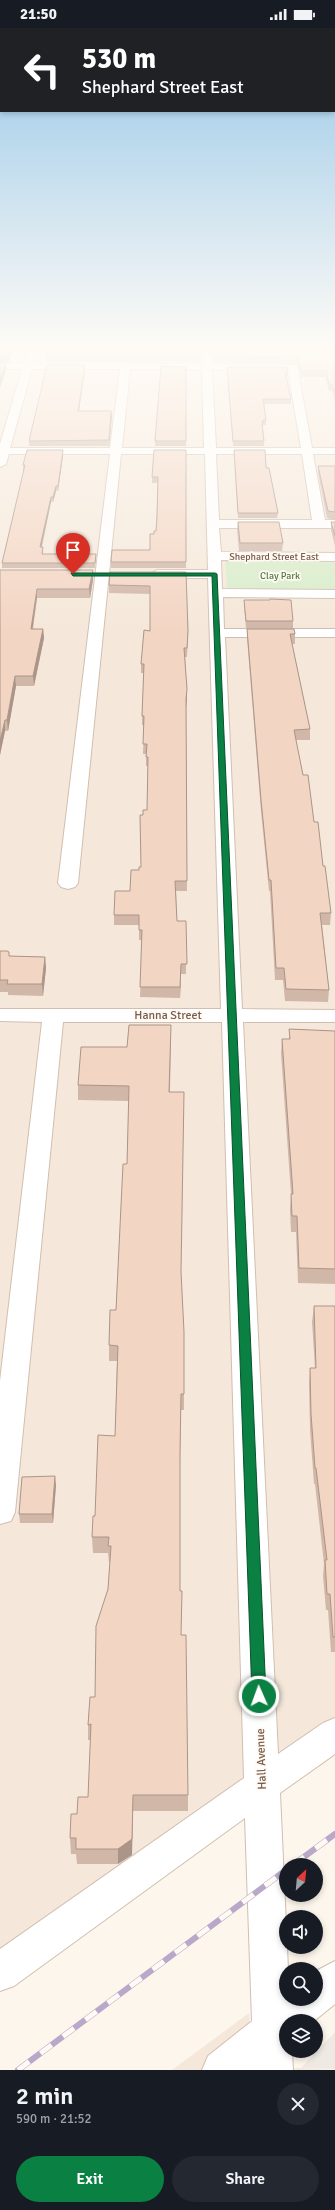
<!DOCTYPE html>
<meta charset="utf-8">
<style>
body{margin:0;font-family:Signika,sans-serif;background:#242831;color:#f1f3f6;height:100vh;display:flex;flex-direction:column;font-size:15px;white-space:nowrap}
*{box-sizing:border-box;margin:0}
p{font-size:13px;color:#9ea1a6}
.icon{flex:none;width:22px;height:22px;fill:none;stroke:currentColor;stroke-width:2;stroke-linecap:round;stroke-linejoin:round}
.map{position:relative;height:2042px;overflow:hidden}
.sheet{display:flex;flex-direction:column;background:#171b24;flex:1}
.sheet>*{flex:none}
.top-card{position:absolute;left:0px;top:0px;width:335px;height:84px;box-shadow:0 2px 6px #0003;background:#202124;color:#fff;overflow:hidden}
.needle{width:26px;rotate:26deg}
.fabs{position:absolute;left:279px;top:1830px;display:grid;gap:8px}
.fabs a{display:grid;place-items:center;width:44px;height:44px;border-radius:50%;background:#171b24;box-shadow:0 2px 6px #0003;font-size:20px}
.pin{position:absolute;display:grid;place-items:center;width:34px;height:34px;color:#fff;margin:-41px -17px;border-radius:50% 50% 50% 0;rotate:-45deg;box-shadow:0 0 4px #0007}
.pin .icon{rotate:45deg}
.me{position:absolute;width:44px;margin:-22px;rotate:358deg;stroke-linejoin:round;filter:drop-shadow(0 0 3px #0008)}
.turn{display:flex;align-items:center;gap:14px;height:84px;padding:0 16px;font-size:18px}
.turn .icon{width:52px;height:52px;stroke-width:2.5}
.turn b{display:block;font-size:28px;line-height:34px}
.round{display:grid;place-items:center;flex:none;width:42px;height:42px;border-radius:21px;background:#242831}
.summary{display:flex;align-items:center;justify-content:space-between;height:68px;padding:0 16px}
h1{font-size:24px;font-weight:600;line-height:30px}
.action{display:flex;gap:8px;margin-top:auto;padding:8px 16px}
.action a{flex:1;height:46px;border-radius:24px;background:#0b8043;color:#fff;font-size:16px;font-weight:600;line-height:46px;text-align:center}
.action a+a{background:#242831;color:#f1f3f6}
.status{display:flex;justify-content:space-between;align-items:center;height:28px;padding:0 20px;background:#171b24;direction:ltr}
.status svg{height:11px;fill:currentColor}
.map>svg:first-child{display:block}
.residential{fill:#f5e8da}
.commercial{fill:#fde8e0}
.industrial{fill:#efe9e4}
.green{fill:#d8ecc9}
.lines{fill:none;stroke-linecap:round;stroke-linejoin:round}
.minor-casing{stroke:#d1beb0;stroke-width:2}
.minor{fill:#fff;fill-rule:evenodd}
.rail-casing{stroke:#b9a8c9;stroke-width:6}
.rail{stroke:#fffaf3;stroke-width:5;stroke-dasharray:14;stroke-linecap:butt}
.wall{fill:#d1b7a8}
.shaded-wall{fill:#aa9588}
.building{fill:#f3d5c3;stroke:#aa9588}
.route{fill:#0b8043;stroke:#07532c}
.labels{text-anchor:middle;stroke-width:3.5;stroke-linejoin:round;paint-order:stroke}
.far-street-label{font-size:10px;fill:#7a5c4d;stroke:#fffaf3}
.far-park-label{font-size:10px;fill:#537a41;stroke:#fffaf3}
.street-label{font-size:12px;fill:#7a5c4d;stroke:#fffaf3}
</style>
<div class="status"><b>21:50</b><svg viewBox="0 0 49 12"><path d="M0 12V9h3v3zM5 12V6h3v6zM10 12V3h3v9zM15 12V0h3v12zM26 1h20v11H26zM47 4h2v5h-2z"/></svg></div>
<div class="map">
<svg width="335" height="2042" viewBox="0 0 335 2042">
<rect width="100%" height="100%" fill="#fdf6ec"/>
<g class="residential">
<path d="M 0,340 L 21,341 L 18,354 L 219,353 L 220,341 L 295,341 L 335,345 L 335,1717 L 0,1948 Z"/>
<path d="M 249,1985 L 253,2042 L 301,2040 L 335,2042 L 172,2042 Z"/>
</g>
<path class="commercial" d="M 44,317 L 335,317 L 335,345 L 296,345 L 295,341 L 220,341 L 220,353 L 126,353 L 126,356 L 18,355 L 21,341 L 0,340 L 0,322 L 42,323 Z"/>
<path class="industrial" d="M 335,2004 L 335,2041 L 301,2040 Z"/>
<path class="green" d="M 225,531 L 335,531 L 335,562 L 227,562 Z"/>
<g class="lines">
<g class="minor-casing">
<g id="minor">
<path d="M 0,317 L 81,317 L 76,320 L 0,320 Z"/>
<path d="M 201,317 L 211,317 L 212,336 L 297,337 L 312,420 L 335,420 L 335,426 L 313,426 L 325,492 L 335,492 L 335,500 L 219,500 L 221,524 L 335,525 L 335,533 L 221,532 L 222,561 L 335,562 L 335,570 L 223,569 L 224,601 L 335,601 L 335,609 L 225,609 L 242,981 L 335,982 L 335,994 L 243,994 L 278,1726 L 323,1695 L 335,1690 L 335,1726 L 280,1765 L 288,1941 L 286,1941 L 286,1971 L 316,1971 L 316,1943 L 335,1933 L 335,1976 L 314,1993 L 286,1993 L 286,2023 L 292,2023 L 293,2042 L 202,2042 L 208,2028 L 252,1993 L 245,1790 L 14,1958 L 0,1963 L 0,1921 L 244,1750 L 222,994 L 63,994 L 15,1484 L 11,1493 L 0,1496 L 0,1353 L 42,994 L 0,993 L 0,981 L 221,981 L 208,550 L 157,550 L 150,546 L 157,542 L 208,542 L 205,426 L 121,426 L 78,855 L 75,859 L 68,861 L 61,859 L 58,855 L 110,426 L 9,426 L 6,436 L 0,439 L 0,416 L 22,341 L 0,341 L 0,335 L 24,335 L 27,325 L 32,322 L 37,325 L 34,335 L 202,336 ZM 32,341 L 120,341 L 110,420 L 10,420 ZM 130,341 L 202,342 L 204,420 L 122,420 ZM 212,342 L 288,342 L 301,420 L 216,420 ZM 216,426 L 302,426 L 312,492 L 219,492 Z"/>
</g>
</g>
<use href="#minor" class="minor"/>
<g class="rail-casing">
<g id="rail">
<path d="M 293,1837 L 335,1806"/>
<path d="M 18,2042 L 286,1842"/>
</g>
</g>
<use href="#rail" class="rail"/>
</g>
<g class="wall">
<path d="M 213,317 L 335,317 L 335,374 L 332,363 L 329,363 L 325,349 L 301,349 L 297,336 L 213,334 Z"/>
<path d="M 45,323 L 200,324 L 200,334 L 46,334 Z"/>
<path d="M 186,339 L 186,418 L 155,418 L 155,413 Z"/>
<path d="M 227,339 L 288,344 L 288,349 L 286,349 L 291,371 L 291,376 L 264,376 L 266,392 L 266,397 L 263,397 L 263,399 L 264,418 L 233,418 Z"/>
<path d="M 85,342 L 79,383 L 111,383 L 112,389 L 109,418 L 29,418 L 29,413 Z"/>
<path d="M 63,422 L 63,428 L 58,463 L 56,463 L 53,474 L 51,474 L 42,519 L 43,519 L 43,526 L 96,526 L 96,532 L 95,540 L 2,540 L 2,535 L 24,443 L 23,443 L 23,437 Z"/>
<path d="M 186,422 L 186,540 L 111,540 L 111,534 L 150,522 L 156,503 L 158,455 L 152,455 L 152,449 Z"/>
<path d="M 234,422 L 266,440 L 278,485 L 277,490 L 238,490 Z"/>
<path d="M 318,438 L 335,438 L 335,492 L 327,490 L 318,445 Z"/>
<path d="M 238,494 L 283,515 L 282,523 L 239,523 L 237,502 Z"/>
<path d="M 331,494 L 335,494 L 335,518 L 331,502 Z"/>
<path d="M 0,542 L 93,552 L 90,570 L 37,570 L 33,601 L 43,601 L 44,610 L 34,658 L 16,658 L 8,703 L 5,703 L 0,727 Z"/>
<path d="M 186,544 L 188,611 L 187,629 L 185,629 L 187,670 L 186,679 L 187,863 L 176,863 L 177,893 L 186,893 L 186,946 L 181,946 L 180,970 L 140,969 L 142,912 L 139,912 L 139,897 L 114,897 L 114,887 L 130,863 L 139,842 L 141,839 L 143,787 L 147,782 L 148,738 L 146,738 L 146,726 L 143,726 L 144,697 L 142,697 L 142,688 L 144,645 L 141,645 L 141,636 L 150,603 L 150,566 L 109,565 L 109,557 Z"/>
<path d="M 244,572 L 293,593 L 293,600 L 246,600 L 244,578 Z"/>
<path d="M 247,601 L 295,606 L 295,616 L 292,616 L 310,701 L 310,712 L 296,712 L 303,747 L 314,794 L 323,838 L 331,885 L 330,897 L 322,897 L 329,962 L 328,974 L 285,973 L 283,952 L 275,952 L 270,863 L 269,863 L 261,783 L 247,610 Z"/>
<path d="M 0,923 L 10,928 L 45,929 L 46,940 L 43,968 L 8,967 L 8,964 L 0,964 Z"/>
<path d="M 289,1001 L 335,1003 L 335,1256 L 298,1255 L 296,1204 L 291,1204 L 290,1181 L 291,1166 L 281,1025 L 282,1011 L 289,1011 Z"/>
<path d="M 171,1012 L 170,1064 L 181,1246 L 184,1366 L 184,1382 L 181,1382 L 180,1438 L 180,1563 L 181,1607 L 188,1767 L 188,1783 L 133,1783 L 132,1827 L 118,1836 L 77,1836 L 76,1826 L 71,1826 L 70,1810 L 77,1786 L 88,1769 L 91,1712 L 88,1712 L 88,1697 L 95,1669 L 108,1561 L 110,1534 L 109,1534 L 108,1525 L 93,1525 L 92,1509 L 95,1488 L 115,1408 L 117,1333 L 109,1333 L 109,1317 L 116,1282 L 127,1136 L 129,1073 L 78,1072 L 78,1057 L 127,1019 Z"/>
<path d="M 314,1278 L 335,1278 L 335,1624 L 331,1624 L 328,1582 L 326,1582 L 323,1548 L 324,1536 L 315,1456 L 314,1456 L 310,1402 L 309,1356 L 310,1340 L 315,1340 L 312,1294 Z"/>
<path d="M 56,1457 L 53,1495 L 20,1495 L 19,1486 Z"/>
</g>
<g class="shaded-wall">
<path d="M 12,317 L 13,322 L 9,334 L 0,335 L 0,328 Z"/>
<path d="M 6,335 L 6,342 L 0,360 L 0,352 Z"/>
<path d="M 85,337 L 85,342 L 78,389 L 78,383 Z"/>
<path d="M 111,383 L 112,389 L 109,418 L 109,412 Z"/>
<path d="M 63,422 L 63,428 L 58,463 L 58,458 Z"/>
<path d="M 56,458 L 56,463 L 53,474 L 53,469 Z"/>
<path d="M 51,469 L 51,474 L 40,525 L 40,519 Z"/>
<path d="M 93,542 L 93,552 L 90,570 L 89,561 Z"/>
<path d="M 37,561 L 37,570 L 31,610 L 31,601 Z"/>
<path d="M 43,601 L 44,610 L 34,658 L 33,648 Z"/>
<path d="M 15,648 L 16,658 L 8,703 L 7,692 Z"/>
<path d="M 187,661 L 187,670 L 186,680 L 186,671 Z"/>
<path d="M 5,692 L 5,703 L 0,727 L 0,713 Z"/>
<path d="M 45,929 L 46,940 L 43,968 L 42,956 Z"/>
<path d="M 181,936 L 181,946 L 180,970 L 180,959 Z"/>
<path d="M 55,1448 L 56,1457 L 53,1495 L 52,1486 Z"/>
<path d="M 133,1767 L 132,1827 L 118,1836 L 118,1821 Z"/>
</g>
<g class="building">
<path d="M 0,317 L 12,317 L 9,326 L 0,328 Z"/>
<path d="M 47,317 L 200,317 L 200,324 L 45,323 Z"/>
<path d="M 213,317 L 335,317 L 335,366 L 332,356 L 329,356 L 326,343 L 301,343 L 297,329 L 213,328 Z"/>
<path d="M 0,335 L 6,335 L 0,352 Z"/>
<path d="M 47,337 L 85,337 L 78,383 L 111,383 L 109,412 L 29,413 Z"/>
<path d="M 161,338 L 186,339 L 186,413 L 155,413 Z"/>
<path d="M 227,339 L 287,339 L 288,344 L 285,344 L 291,371 L 263,371 L 266,392 L 263,392 L 262,396 L 264,413 L 233,413 Z"/>
<path d="M 27,422 L 63,422 L 58,458 L 56,458 L 53,469 L 51,469 L 40,519 L 43,519 L 42,526 L 96,526 L 95,535 L 2,535 L 25,437 L 23,437 Z"/>
<path d="M 154,422 L 186,422 L 186,534 L 111,534 L 112,522 L 150,522 L 150,506 L 154,506 L 154,503 L 156,503 L 157,489 L 158,449 L 152,449 Z"/>
<path d="M 234,422 L 265,422 L 266,440 L 269,440 L 278,485 L 238,485 Z"/>
<path d="M 318,438 L 335,438 L 335,484 L 328,483 Z"/>
<path d="M 238,494 L 279,494 L 283,515 L 240,515 Z"/>
<path d="M 331,494 L 335,494 L 335,508 Z"/>
<path d="M 0,542 L 93,542 L 89,561 L 37,561 L 31,601 L 43,601 L 33,648 L 15,648 L 7,692 L 5,692 L 0,713 Z"/>
<path d="M 110,544 L 186,544 L 188,603 L 187,620 L 184,620 L 187,661 L 186,671 L 187,853 L 175,853 L 177,893 L 186,893 L 187,936 L 181,936 L 180,959 L 140,959 L 142,902 L 139,902 L 139,887 L 114,887 L 115,863 L 130,863 L 131,842 L 139,842 L 139,839 L 141,839 L 140,787 L 143,787 L 143,782 L 147,782 L 148,729 L 146,729 L 147,716 L 143,716 L 144,688 L 142,688 L 144,636 L 141,636 L 144,602 L 150,603 L 150,558 L 109,557 Z"/>
<path d="M 270,571 L 291,572 L 293,593 L 246,593 L 244,572 L 270,572 Z"/>
<path d="M 247,601 L 294,601 L 295,606 L 290,606 L 310,701 L 294,702 L 303,747 L 308,747 L 314,794 L 318,794 L 323,838 L 325,838 L 331,885 L 320,885 L 329,962 L 286,961 L 284,940 L 276,940 L 271,852 L 269,852 L 261,772 Z"/>
<path d="M 0,923 L 7,923 L 9,924 L 9,928 L 45,929 L 42,956 L 7,956 L 8,952 L 0,952 Z"/>
<path d="M 129,997 L 171,997 L 169,1064 L 184,1064 L 181,1244 L 184,1304 L 184,1366 L 181,1366 L 180,1426 L 180,1563 L 182,1563 L 181,1607 L 186,1607 L 188,1767 L 133,1767 L 132,1811 L 118,1821 L 76,1821 L 76,1810 L 70,1810 L 71,1786 L 77,1786 L 78,1769 L 88,1769 L 91,1696 L 88,1697 L 90,1669 L 95,1669 L 96,1598 L 108,1561 L 111,1518 L 108,1518 L 109,1509 L 92,1509 L 93,1488 L 95,1488 L 98,1407 L 115,1408 L 118,1318 L 109,1317 L 110,1282 L 116,1282 L 123,1136 L 127,1136 L 129,1058 L 78,1057 L 81,1019 L 127,1019 Z"/>
<path d="M 289,1001 L 335,1003 L 335,1241 L 299,1240 L 297,1188 L 292,1188 L 291,1166 L 293,1166 L 282,1011 L 290,1011 Z"/>
<path d="M 314,1278 L 335,1278 L 335,1609 L 333,1609 L 330,1566 L 327,1566 L 325,1532 L 327,1532 L 316,1440 L 315,1440 L 311,1386 L 310,1340 L 316,1340 Z"/>
<path d="M 55,1448 L 52,1486 L 19,1486 L 22,1449 Z"/>
</g>
<linearGradient id="sky" x2="0" y2="1"><stop stop-color="#97c7e8"/><stop offset="0.53" stop-color="#fefbf6"/><stop offset="1" stop-color="#fefbf6" stop-opacity="0"/></linearGradient>
<rect width="335" height="602" fill="url(#sky)"/>
<path class="route" d="M 71,545 L 215,545 L 217,546 L 266,1668 L 263,1672 L 259,1674 L 254,1672 L 252,1668 L 212,548 L 73,548 Z"/>
<g class="labels">
<g class="far-street-label">
<text x="274" y="532">Shephard Street East</text>
</g>
<g class="far-park-label">
<text x="280" y="551">Clay Park</text>
</g>
<g class="street-label">
<text x="168" y="991">Hanna Street</text>
<text transform="translate(261 1731) rotate(-92)" y="4">Hall Avenue</text>
</g>
</g>
</svg>
<div class="fabs">
<a><svg class="needle" viewBox="-14 -14 28 28"><path d="M0-13l5 13h-10z" fill="#e53935"/><path d="M0 13l5-13h-10z" fill="#9ea1a6"/></svg></a>
<a><svg class="icon" aria-label="sound" viewBox="0 0 24 24"><path d="M4 9h4l5-4v14l-5-4H4zM17 9q2 3 0 6"/></svg></a>
<a><svg class="icon" aria-label="search" viewBox="0 0 24 24"><circle cx="10" cy="10" r="6"/><path d="M15 15l6 6"/></svg></a>
<a><svg class="icon" aria-label="layers" viewBox="0 0 24 24"><path d="M12 4l9 5-9 5-9-5zM3 14l9 5 9-5"/></svg></a>
</div>
<div class="pin" style="left:73px;top:546px;background:#d93025"><svg class="icon" aria-label="arrive" viewBox="0 0 24 24"><path d="M6 21V4h12l-3 4 3 4H6"/></svg></div>
<svg class="me" style="left:259px;top:1668px" viewBox="-20 -20 40 40"><circle r="17" fill="#0b8043" stroke="#fff" stroke-width="3"/><path d="M0-11L8 9 0 5-8 9z" fill="#fff"/></svg>
<div class="top-card">
<div class="turn"><svg class="icon" aria-label="left" viewBox="0 0 24 24"><path d="M17 20v-9H6M10 6l-5 5 5 5"/></svg><div><b>530 m</b>Shephard Street East</div></div>
</div>
</div>
<section class="sheet">
<div class="summary"><div><h1>2 min</h1><p>590 m · 21:52</p></div><a class="round"><svg class="icon" aria-label="close" viewBox="0 0 24 24"><path d="M6 6l12 12M18 6L6 18"/></svg></a></div>
<div class="action"><a>Exit</a><a>Share</a></div>
</section>
